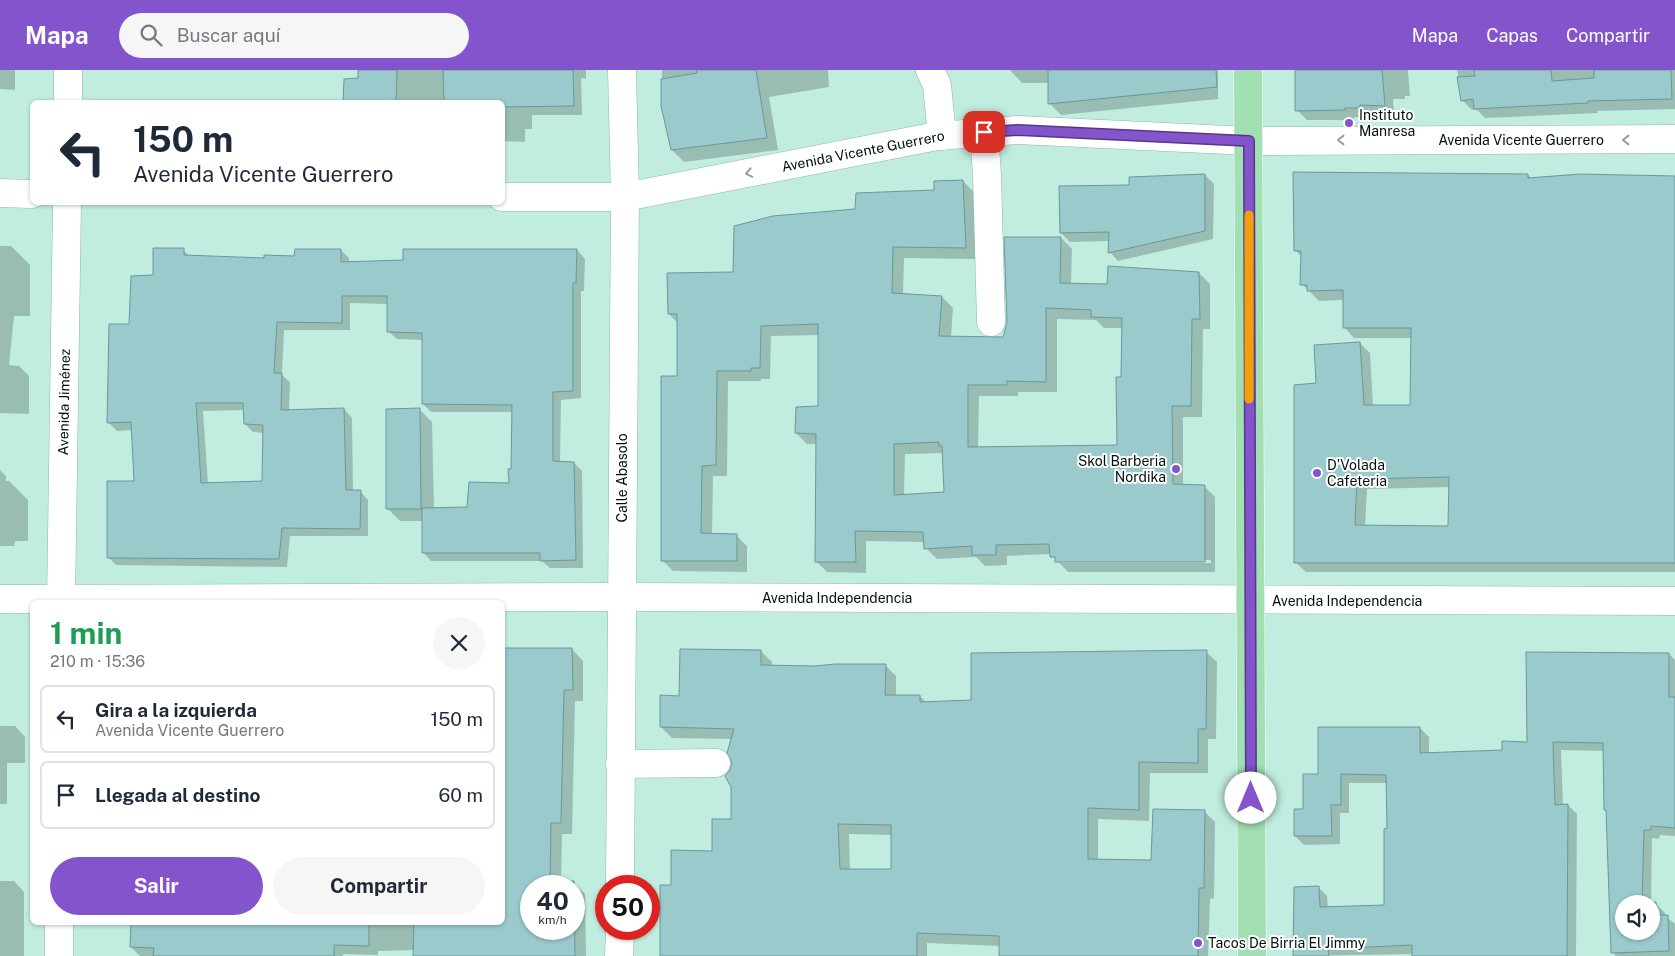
<!DOCTYPE html>
<html lang="es">
<meta charset="utf-8">
<style>
body{margin:0;font-family:"Public Sans",sans-serif;background:#f6f6f7;color:#1f2937;height:100vh;display:flex;flex-direction:column;font-size:19px;white-space:nowrap}
*{box-sizing:border-box;margin:0}
p{font-size:16px;color:#747a83}
.icon{flex:none;width:28px;height:28px;fill:none;stroke:currentColor;stroke-width:2;stroke-linecap:round;stroke-linejoin:round}
.map{position:relative;flex:1;overflow:hidden}
.drawer{position:absolute;left:30px;top:530px;width:475px;height:325px;display:flex;flex-direction:column;background:#fff;border-radius:8px;box-shadow:0 1px 4px #0004}
.drawer>*{flex:none}
.guide{position:absolute;left:30px;top:30px;width:475px;height:105px;border-radius:8px;box-shadow:0 1px 4px #0004;background:#fff;color:#1f2937;overflow:hidden}
.buttons{position:absolute;left:1615px;top:825px;display:grid;gap:10px}
.buttons a{display:grid;place-items:center;width:45px;height:45px;border-radius:50%;background:#fff;box-shadow:0 1px 4px #0004;font-size:25px}
.speed{position:absolute;left:520px;top:805px;display:flex;gap:10px;font-size:25px;font-weight:700;text-align:center}
.speed>*{display:grid;place-content:center;width:65px;height:65px;border-radius:50%;background:#fff;box-shadow:0 1px 4px #0004;line-height:1}
.speed small{font-size:12px;font-weight:400}
.speed .limit{border:8px solid #d22;background:#fff;color:#111}
.pin{position:absolute;display:grid;place-items:center;width:42px;height:42px;color:#fff;margin:-21px;border-radius:10px;box-shadow:0 2px 8px #0006}
.me{position:absolute;width:55px;margin:-28px;rotate:0deg;stroke-linejoin:round;filter:drop-shadow(0 0 4px #0008)}
.turn{display:flex;align-items:center;gap:18px;height:105px;padding:0 20px;font-size:22px}
.turn .icon{width:65px;height:65px;stroke-width:2.5}
.turn b{display:block;font-size:35px;line-height:42px}
.round{display:grid;place-items:center;flex:none;width:52px;height:52px;border-radius:26px;background:#f6f6f7}
.headline{display:flex;align-items:center;justify-content:space-between;height:85px;padding:0 20px}
h1{font-size:30px;font-weight:700;line-height:38px;color:#1e9e55}
.primary-button{display:flex;gap:10px;margin-top:auto;padding:10px 20px}
.primary-button a{flex:1;height:58px;border-radius:30px;background:#8454cd;color:#fff;font-size:20px;font-weight:700;line-height:58px;text-align:center}
.primary-button a+a{background:#f6f6f7;color:#1f2937}
ul{padding:0;list-style:none}
li{display:flex;align-items:center;gap:15px;height:68px;margin:0 10px 8px;padding:0 10px;border:2px solid #e0e1e3;border-radius:8px}
li div{flex:1}
li b{display:block;font-size:19px}
li em{font-style:normal}
header{display:flex;align-items:center;gap:30px;box-sizing:border-box;height:70px;padding:0 25px;background:#8454cd;color:#fff}
header strong{font-size:24px}
nav{display:flex;gap:28px;margin-inline-start:auto;font-size:18px}
.search{width:350px;height:45px;background:#f6f6f7;display:flex;align-items:center;gap:12px;box-sizing:border-box;padding:0 18px;border-radius:28px;color:#747a83;font-size:19px}
.map>svg:first-child{display:block}
.shadow{fill:#0003;fill-rule:evenodd}
.building{fill:#9acacc;stroke:#6a989a;fill-rule:evenodd}
.lines{fill:none;stroke-linecap:round;stroke-linejoin:round}
.minor-casing{stroke:#8cb8ac;stroke-width:29}
.major-casing{stroke:#fff;stroke-width:29}
.minor{stroke:#fff;stroke-width:28}
.major{stroke:#a2e0b3;stroke-width:28}
.oneway{stroke:#9a9f9e}
.route-casing{stroke:#563785;stroke-width:12}
.route{stroke:#8454cd;stroke-width:9}
.slow{stroke:#f59e0b;stroke-width:9}
.poi-dot{fill:#8454cd;stroke:#fff;stroke-width:2}
.labels{text-anchor:middle;stroke-width:4;stroke-linejoin:round;paint-order:stroke}
.poi-label{font-size:14px;fill:#02100c;stroke:#fff;text-anchor:start}
.street-label{font-size:14px;fill:#02100c;stroke:#fff}
</style>
<header>
<strong>Mapa</strong>
<div class="search"><svg class="icon" aria-label="search" viewBox="0 0 24 24"><circle cx="10" cy="10" r="6"/><path d="M15 15l6 6"/></svg>Buscar aquí</div>
<nav><a>Mapa</a><a>Capas</a><a>Compartir</a></nav>
</header>
<div class="map">
<svg width="1675" height="886" viewBox="0 0 1675 886">
<rect width="100%" height="100%" fill="#c0ede0"/>
<g class="shadow">
<path d="M 0,0 L 15,0 L 15,20 L 0,19 Z"/>
<path d="M 382,0 L 586,0 L 586,9 L 581,8 L 582,45 L 532,45 L 532,59 L 525,59 L 525,72 L 502,71 L 502,32 L 345,32 L 345,10 L 393,8 Z"/>
<path d="M 662,0 L 828,0 L 829,17 L 769,27 L 778,80 L 684,92 L 672,80 L 662,36 Z"/>
<path d="M 1010,0 L 1218,0 L 1218,29 L 1061,45 L 1049,33 L 1049,13 L 1022,13 Z"/>
<path d="M 1296,0 L 1408,0 L 1410,26 L 1405,26 L 1405,29 L 1393,29 L 1394,45 L 1369,44 L 1369,48 L 1354,47 L 1354,50 L 1307,50 L 1297,40 Z"/>
<path d="M 1457,0 L 1675,0 L 1675,39 L 1597,41 L 1598,43 L 1485,48 L 1477,40 L 1472,40 L 1462,30 Z"/>
<path d="M 1205,105 L 1214,114 L 1213,169 L 1118,191 L 1110,182 L 1110,171 L 1070,172 L 1061,163 L 1130,116 Z"/>
<path d="M 1528,105 L 1532,109 L 1675,108 L 1675,502 L 1306,502 L 1295,492 L 1317,314 L 1360,273 L 1370,283 L 1373,336 L 1412,336 L 1412,268 L 1354,268 L 1344,257 L 1344,230 L 1319,231 L 1302,214 L 1302,187 L 1295,180 ZM 1450,417 L 1449,458 L 1365,456 L 1367,419 Z"/>
<path d="M 963,111 L 974,122 L 976,189 L 904,188 L 903,225 L 942,227 L 953,238 L 951,268 L 1004,268 L 1061,168 L 1072,179 L 1071,215 L 1109,215 L 1199,203 L 1210,214 L 1210,259 L 1203,259 L 1202,347 L 1183,347 L 1183,416 L 1204,416 L 1215,427 L 1215,502 L 1068,502 L 1051,484 L 1007,486 L 1007,495 L 985,496 L 976,487 L 937,489 L 926,478 L 925,472 L 866,471 L 866,503 L 827,502 L 816,491 L 818,374 L 807,374 L 796,363 L 819,338 L 819,265 L 771,266 L 770,309 L 761,309 L 761,311 L 728,311 L 727,406 L 713,406 L 712,465 L 736,465 L 747,476 L 747,502 L 673,501 L 662,490 L 679,307 L 678,253 L 669,244 L 734,203 L 856,140 L 935,121 ZM 1057,249 L 1096,250 L 1104,258 L 1123,258 L 1118,376 L 978,378 L 979,326 L 1018,326 L 1018,322 L 1057,322 ZM 943,383 L 945,423 L 904,425 L 905,384 ZM 1211,490 L 1211,493 L 1060,493 L 1060,491 Z"/>
<path d="M 0,176 L 11,176 L 30,195 L 30,246 L 14,246 L 9,295 L 19,296 L 29,306 L 29,344 L 0,343 Z"/>
<path d="M 183,180 L 191,187 L 265,189 L 341,180 L 349,188 L 349,193 L 577,180 L 585,189 L 584,221 L 581,221 L 581,328 L 561,330 L 560,392 L 574,393 L 582,401 L 583,498 L 550,498 L 542,491 L 431,491 L 423,482 L 423,451 L 400,451 L 387,438 L 419,339 L 432,352 L 434,439 L 468,439 L 510,414 L 513,400 L 513,342 L 431,342 L 423,334 L 424,270 L 397,269 L 388,261 L 389,234 L 350,233 L 350,260 L 284,260 L 282,305 L 290,312 L 289,341 L 344,339 L 352,348 L 353,421 L 360,421 L 368,430 L 368,466 L 290,466 L 287,497 L 116,495 L 108,487 L 135,412 L 133,360 L 117,361 L 109,353 L 130,255 L 154,207 ZM 245,340 L 245,354 L 253,362 L 264,363 L 263,412 L 208,414 L 203,341 Z"/>
<path d="M 0,400 L 6,406 L 6,411 L 9,411 L 28,430 L 28,471 L 15,471 L 14,476 L 0,476 Z"/>
<path d="M 572,579 L 583,591 L 583,631 L 575,631 L 572,764 L 562,764 L 561,813 L 574,813 L 585,824 L 586,886 L 482,886 L 502,852 ZM 531,816 L 574,816 L 574,859 L 531,859 Z"/>
<path d="M 761,581 L 772,592 L 772,597 L 814,598 L 885,595 L 896,606 L 896,626 L 920,626 L 927,633 L 972,632 L 1206,582 L 1217,592 L 1216,669 L 1208,669 L 1208,703 L 1150,703 L 1149,751 L 1098,749 L 1098,790 L 1152,792 L 1204,741 L 1215,752 L 1214,828 L 1210,829 L 1208,886 L 1001,886 L 1001,876 L 927,873 L 927,886 L 661,886 L 673,816 L 713,782 L 732,750 L 731,701 L 733,693 L 732,669 L 672,668 L 661,657 L 680,627 ZM 849,764 L 892,765 L 892,801 L 850,801 Z"/>
<path d="M 1669,584 L 1675,590 L 1675,766 L 1660,765 L 1659,769 L 1652,768 L 1651,834 L 1656,834 L 1665,843 L 1665,846 L 1675,854 L 1675,886 L 1616,886 L 1613,882 L 1608,742 L 1605,740 L 1604,681 L 1561,680 L 1563,735 L 1568,735 L 1577,744 L 1576,886 L 1414,886 L 1414,884 L 1294,886 L 1318,817 L 1327,826 L 1328,838 L 1385,836 L 1388,713 L 1349,713 L 1349,743 L 1340,743 L 1340,774 L 1304,775 L 1295,766 L 1319,705 L 1420,658 L 1429,667 L 1429,684 L 1503,681 L 1528,673 ZM 1624,834 L 1651,834 L 1651,861 L 1624,861 Z"/>
<path d="M 0,656 L 15,656 L 25,667 L 25,693 L 7,693 L 7,734 L 0,734 Z"/>
<path d="M 0,811 L 14,811 L 24,822 L 24,886 L 0,886 Z"/>
<path d="M 132,852 L 447,852 L 446,886 L 414,886 L 414,880 L 378,881 L 378,885 L 343,884 L 343,886 L 140,886 L 131,877 Z"/>
</g>
<g class="building">
<path d="M 358,0 L 397,0 L 396,32 L 343,32 L 344,9 L 358,8 Z"/>
<path d="M 443,0 L 573,0 L 574,36 L 502,37 L 502,32 L 444,32 Z"/>
<path d="M 696,0 L 756,0 L 767,68 L 671,80 L 661,36 L 661,9 L 697,3 Z"/>
<path d="M 1048,0 L 1216,0 L 1217,17 L 1048,34 Z"/>
<path d="M 1295,0 L 1382,0 L 1385,36 L 1360,35 L 1359,38 L 1345,38 L 1345,40 L 1295,41 Z"/>
<path d="M 1474,0 L 1551,0 L 1552,11 L 1594,8 L 1594,0 L 1671,0 L 1672,29 L 1588,31 L 1588,33 L 1474,39 L 1473,29 L 1461,31 L 1457,7 L 1475,6 Z"/>
<path d="M 1293,102 L 1528,104 L 1528,108 L 1580,104 L 1675,106 L 1675,493 L 1294,493 L 1294,315 L 1316,313 L 1314,275 L 1360,272 L 1364,335 L 1410,335 L 1411,258 L 1343,258 L 1343,220 L 1307,221 L 1307,215 L 1300,215 L 1301,181 L 1294,181 ZM 1449,407 L 1448,456 L 1355,455 L 1357,409 Z"/>
<path d="M 1205,104 L 1205,161 L 1108,183 L 1109,162 L 1060,163 L 1059,116 L 1129,115 L 1129,107 Z"/>
<path d="M 963,110 L 966,178 L 893,177 L 892,223 L 942,226 L 939,266 L 1003,267 L 1007,252 L 1004,167 L 1061,167 L 1060,213 L 1107,214 L 1108,196 L 1199,202 L 1200,249 L 1192,249 L 1191,336 L 1172,336 L 1173,414 L 1205,415 L 1205,492 L 1055,492 L 1055,487 L 1050,487 L 1049,474 L 996,475 L 996,485 L 972,485 L 972,476 L 924,479 L 923,462 L 855,461 L 856,492 L 815,492 L 816,364 L 795,363 L 796,337 L 818,336 L 818,254 L 761,256 L 760,298 L 751,298 L 751,301 L 717,301 L 716,395 L 702,396 L 701,463 L 737,464 L 737,491 L 661,491 L 661,306 L 677,306 L 677,244 L 668,244 L 667,203 L 733,202 L 734,156 L 773,146 L 855,139 L 856,123 L 934,120 L 934,111 ZM 1046,238 L 1091,240 L 1091,247 L 1122,248 L 1121,307 L 1116,307 L 1117,375 L 968,377 L 968,315 L 1007,315 L 1007,311 L 1046,312 ZM 939,372 L 939,376 L 942,376 L 944,422 L 894,425 L 894,374 Z"/>
<path d="M 153,178 L 184,178 L 184,185 L 264,188 L 264,185 L 294,186 L 295,179 L 341,179 L 341,192 L 403,190 L 403,179 L 577,179 L 576,213 L 573,213 L 573,321 L 553,322 L 553,391 L 574,392 L 576,490 L 540,491 L 540,483 L 422,483 L 422,438 L 467,437 L 469,412 L 509,413 L 508,399 L 511,399 L 512,335 L 422,334 L 422,263 L 387,262 L 387,226 L 342,226 L 342,253 L 277,252 L 274,303 L 282,303 L 281,340 L 344,338 L 346,420 L 361,420 L 360,459 L 282,458 L 279,489 L 107,488 L 107,411 L 134,411 L 131,352 L 107,353 L 109,254 L 129,254 L 131,206 L 153,205 ZM 196,333 L 243,333 L 244,354 L 263,355 L 262,411 L 201,413 Z"/>
<path d="M 420,338 L 421,439 L 386,439 L 386,339 Z"/>
<path d="M 502,578 L 572,578 L 573,620 L 564,620 L 561,753 L 551,753 L 550,812 L 574,811 L 575,886 L 413,886 L 414,852 L 502,852 ZM 531,816 L 574,816 L 574,859 L 531,859 Z"/>
<path d="M 680,579 L 761,580 L 761,595 L 814,596 L 835,594 L 886,594 L 885,625 L 920,625 L 920,632 L 971,630 L 971,583 L 1207,580 L 1206,659 L 1198,659 L 1198,693 L 1139,692 L 1139,740 L 1088,738 L 1088,789 L 1151,790 L 1153,739 L 1205,740 L 1204,818 L 1199,818 L 1198,886 L 999,886 L 999,866 L 917,863 L 917,886 L 660,886 L 660,815 L 671,815 L 671,780 L 712,781 L 712,749 L 731,749 L 731,717 L 725,706 L 730,700 L 732,693 L 727,683 L 734,659 L 660,657 L 660,625 L 679,626 ZM 838,754 L 891,755 L 891,799 L 840,799 Z"/>
<path d="M 1526,582 L 1669,583 L 1669,627 L 1675,627 L 1675,758 L 1651,756 L 1651,760 L 1644,760 L 1642,833 L 1656,832 L 1657,845 L 1668,845 L 1669,881 L 1611,883 L 1606,740 L 1604,740 L 1603,673 L 1553,672 L 1555,735 L 1568,734 L 1567,886 L 1412,886 L 1412,875 L 1328,879 L 1329,886 L 1293,886 L 1294,817 L 1319,816 L 1320,837 L 1384,835 L 1384,759 L 1387,758 L 1386,705 L 1341,704 L 1341,735 L 1331,735 L 1332,766 L 1294,766 L 1294,739 L 1303,739 L 1303,704 L 1318,704 L 1318,657 L 1420,657 L 1420,683 L 1502,680 L 1502,671 L 1527,672 ZM 1624,834 L 1651,834 L 1651,861 L 1624,861 Z"/>
<path d="M 131,852 L 369,852 L 369,876 L 334,875 L 334,886 L 153,886 L 154,878 L 130,877 Z"/>
</g>
<g class="lines">
<g class="minor-casing">
<g id="minor">
<path d="M 930,0 L 937,15 L 942,66"/>
<path d="M 68,32 L 68,0"/>
<path d="M 984,62 L 987,105 L 991,252"/>
<path d="M 0,123 L 32,124"/>
<path d="M 502,127 L 625,127 L 937,66 L 1018,60 L 1249,71 L 1675,69"/>
<path d="M 0,529 L 621,527 L 1675,531"/>
<path d="M 61,532 L 67,132"/>
<path d="M 620,694 L 716,693"/>
<path d="M 620,816 L 625,127 L 622,0"/>
<path d="M 59,886 L 59,852"/>
<path d="M 619,886 L 620,859"/>
</g>
</g>
<g class="major-casing">
<path id="major" d="M 1248,0 L 1252,886"/>
</g>
<use href="#minor" class="minor"/>
<use href="#major" class="major"/>
</g>
<defs><path id="oneway-chevron" d="M-2-3.5L2.5 0L-2 3.5" fill="none" stroke-width="1.6" stroke-linecap="round" stroke-linejoin="round" transform="scale(1.25)"/></defs>
<g class="oneway">
<use href="#oneway-chevron" transform="translate(1341 70) rotate(180)"/>
<use href="#oneway-chevron" transform="translate(1626 70) rotate(180)"/>
<use href="#oneway-chevron" transform="translate(749 103) rotate(169)"/>
</g>
<g class="lines">
<g class="route-casing">
<path id="route" d="M 984,62 L 1018,60 L 1249,71 L 1251,728"/>
</g>
<use href="#route" class="route"/>
<path class="slow" d="M 1249,145 L 1249,329"/>
</g>
<g class="poi-dot">
<circle cx="1349" cy="53" r="5"/>
<circle cx="1176" cy="399" r="5"/>
<circle cx="1317" cy="403" r="5"/>
<circle cx="1198" cy="873" r="5"/>
</g>
<g class="labels">
<g class="poi-label">
<text x="1359" y="50">Instituto<tspan x="1359" dy="16">Manresa</tspan></text>
<text x="1166" y="396" text-anchor="end">Skol Barberia<tspan x="1166" dy="16">Nordika</tspan></text>
<text x="1327" y="400">D'Volada<tspan x="1327" dy="16">Cafeteria</tspan></text>
<text x="1208" y="878">Tacos De Birria El Jimmy</text>
</g>
<g class="street-label">
<text x="1521" y="75">Avenida Vicente Guerrero</text>
<text transform="translate(863 81) rotate(-11)" y="5">Avenida Vicente Guerrero</text>
<text transform="translate(64 332) rotate(-89)" y="5">Avenida Jiménez</text>
<text transform="translate(622 408) rotate(-90)" y="5">Calle Abasolo</text>
<text x="837" y="533">Avenida Independencia</text>
<text x="1347" y="536">Avenida Independencia</text>
</g>
</g>
</svg>
<div class="buttons">
<a><svg class="icon" aria-label="sound" viewBox="0 0 24 24"><path d="M4 9h4l5-4v14l-5-4H4zM17 9q2 3 0 6"/></svg></a>
</div>
<div class="speed"><div>40<small>km/h</small></div><div class="limit">50</div></div>
<div class="pin" style="left:984px;top:62px;background:#d93025"><svg class="icon" aria-label="arrive" viewBox="0 0 24 24"><path d="M6 21V4h12l-3 4 3 4H6"/></svg></div>
<svg class="me" style="left:1251px;top:728px" viewBox="-20 -20 40 40"><circle r="19" fill="#fff"/><path d="M0-13L10 11 0 6-10 11z" fill="#8454cd"/></svg>
<div class="guide">
<div class="turn"><svg class="icon" aria-label="left" viewBox="0 0 24 24"><path d="M17 20v-9H6M10 6l-5 5 5 5"/></svg><div><b>150 m</b>Avenida Vicente Guerrero</div></div>
</div>
<section class="drawer">
<div class="headline"><div><h1>1 min</h1><p>210 m · 15:36</p></div><a class="round"><svg class="icon" aria-label="close" viewBox="0 0 24 24"><path d="M6 6l12 12M18 6L6 18"/></svg></a></div>
<ul>
<li><svg class="icon" aria-label="left" viewBox="0 0 24 24"><path d="M17 20v-9H6M10 6l-5 5 5 5"/></svg><div><b>Gira a la izquierda</b><p>Avenida Vicente Guerrero</p></div><em>150 m</em></li>
<li><svg class="icon" aria-label="arrive" viewBox="0 0 24 24"><path d="M6 21V4h12l-3 4 3 4H6"/></svg><div><b>Llegada al destino</b></div><em>60 m</em></li>
</ul>
<div class="primary-button"><a>Salir</a><a>Compartir</a></div>
</section>
</div>
